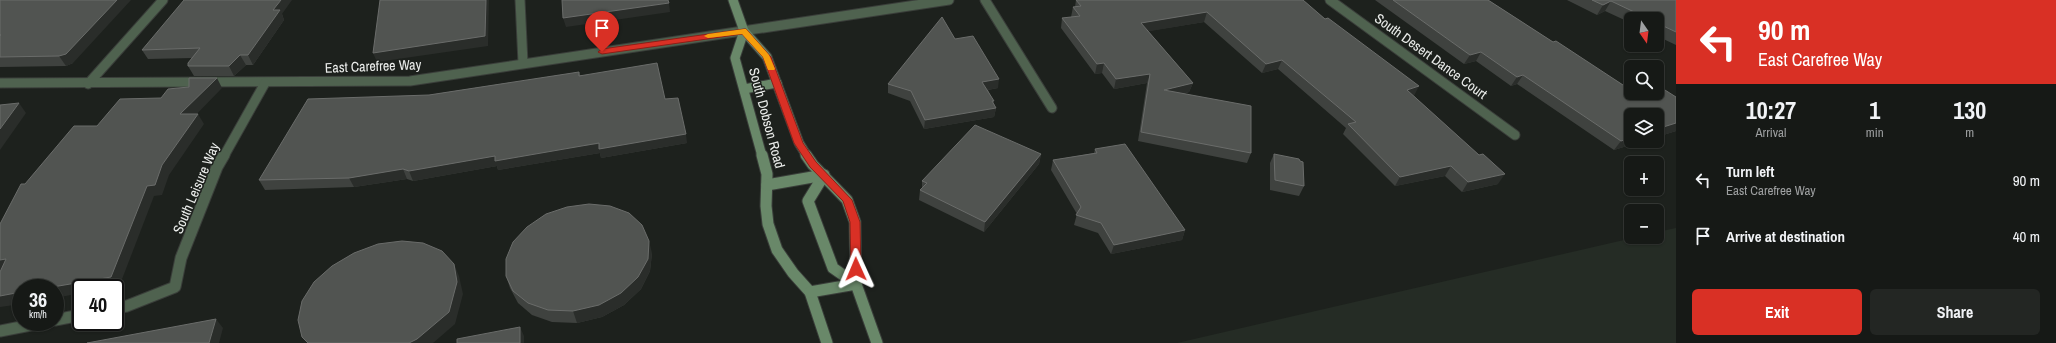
<!DOCTYPE html>
<meta charset="utf-8">
<style>
body{margin:0;font-family:"Archivo Narrow",sans-serif;background:#232623;color:#f1f3f6;height:100vh;display:flex;flex-direction:column;font-size:15px;white-space:nowrap}
*{box-sizing:border-box;margin:0}
p{font-size:13px;color:#9ea0a1}
.icon{flex:none;width:22px;height:22px;fill:none;stroke:currentColor;stroke-width:2;stroke-linecap:round;stroke-linejoin:round}
.map{position:relative;flex:1;overflow:hidden}
.panel{display:flex;flex-direction:column;background:#161916;width:380px}
.panel>*{flex:none}
.hud{background:#d93025;color:#fff;overflow:hidden}
.needle{width:26px;rotate:166deg}
.controls{position:absolute;left:1624px;top:12px;display:grid;gap:8px}
.controls a{display:grid;place-items:center;width:40px;height:40px;border-radius:6px;background:#161916;box-shadow:0 1px 3px #0004,0 0 0 1px #353835;font-size:20px}
.speed{position:absolute;left:12px;top:279px;display:flex;gap:8px;font-size:20px;font-weight:700;text-align:center}
.speed>*{display:grid;place-content:center;width:52px;height:52px;border-radius:50%;background:#161916;box-shadow:0 1px 3px #0004,0 0 0 1px #353835;line-height:1}
.speed small{font-size:10px;font-weight:400}
.speed .limit{border:2px solid #111;border-radius:6px;background:#fff;color:#111}
.pin{position:absolute;display:grid;place-items:center;width:34px;height:34px;color:#fff;margin:-41px -17px;border-radius:50% 50% 50% 0;rotate:-45deg;box-shadow:0 0 4px #0007}
.pin .icon{rotate:45deg}
.me{position:absolute;width:44px;margin:-22px;rotate:359deg;stroke-linejoin:round;filter:drop-shadow(0 0 3px #0008)}
.turn{display:flex;align-items:center;gap:14px;height:84px;padding:0 16px;font-size:18px}
.turn .icon{width:52px;height:52px;stroke-width:2.5}
.turn b{display:block;font-size:28px;line-height:34px}
.eta{display:flex;justify-content:space-evenly;align-items:center;height:68px;text-align:center}
.eta b{font-size:24px;font-weight:700;line-height:28px}
.button{display:flex;gap:8px;margin-top:auto;padding:8px 16px}
.button a{flex:1;height:46px;border-radius:6px;background:#d93025;color:#fff;font-size:16px;font-weight:700;line-height:46px;text-align:center}
.button a+a{background:#232623;color:#f1f3f6}
ul{padding:0;list-style:none}
li{display:flex;align-items:center;gap:12px;height:56px;padding:0 16px}
li div{flex:1}
li b{display:block;font-size:15px}
li em{font-style:normal}
main{display:flex;flex:1;min-height:0}
.map>svg:first-child{display:block}
.built{fill:#252c25}
.lines{fill:none;stroke-linecap:round;stroke-linejoin:round}
.street-far1-casing{stroke:#3a3e3a;stroke-width:11}
.street-casing{stroke:#3a3e3a;stroke-width:13}
.secondary-far1-casing{stroke:#3a3e3a;stroke-width:11}
.secondary-casing{stroke:#3a3e3a;stroke-width:13}
.street-far1{stroke:#4f624f;stroke-width:9}
.street{stroke:#4f624f;stroke-width:11}
.secondary-far1{stroke:#698869;stroke-width:9}
.secondary{stroke:#698869;stroke-width:11}
.wall{fill:#3f423f}
.shaded-wall{fill:#2a2d2a}
.building{fill:#515451;stroke:#6a6c6a}
.route{fill:#d93025;stroke:#8d1f18}
.slow{fill:#f59e0b}
.labels{text-anchor:middle;stroke-width:3;stroke-linejoin:round;paint-order:stroke}
.street-label{font-size:14px;fill:#ebedeb;stroke:#1d211d}
</style>
<main>
<div class="map">
<svg width="1676" height="343" viewBox="0 0 1676 343">
<rect width="100%" height="100%" fill="#1d211d"/>
<path class="built" d="M 1676,228 L 1676,343 L 1177,343 L 1637,237 L 1657,237 L 1657,232 Z"/>
<g class="lines">
<g class="street-far1-casing">
<g id="street-far1">
<path d="M 520,0 L 523,63"/>
<path d="M 985,0 L 1052,108"/>
<path d="M 1330,0 L 1515,135"/>
<path d="M 0,83 L 410,81 L 949,0"/>
<path d="M 88,84 L 163,0"/>
<path d="M 224,156 L 265,83"/>
</g>
</g>
<g class="street-casing">
<g id="street">
<path d="M 115,308 L 127,306 L 175,287 L 181,258 L 217,167 L 224,155"/>
<path d="M 55,320 L 81,315"/>
<path d="M 0,331 L 46,322"/>
</g>
</g>
<g class="secondary-far1-casing">
<g id="secondary-far1">
<path d="M 733,0 L 744,31 L 767,57 L 799,143 L 807,156"/>
<path d="M 744,31 L 735,58 L 762,156"/>
<path d="M 744,89 L 777,83"/>
</g>
</g>
<g class="secondary-casing">
<g id="secondary">
<path d="M 762,155 L 767,174 L 766,206 L 768,224 L 777,250 L 793,273 L 810,292 L 827,343"/>
<path d="M 806,155 L 813,165 L 847,200 L 855,222 L 856,284 L 877,343"/>
<path d="M 824,175 L 808,201 L 833,268 L 856,284"/>
<path d="M 767,185 L 824,175"/>
<path d="M 810,292 L 856,284"/>
</g>
</g>
<use href="#street-far1" class="street-far1"/>
<use href="#street" class="street"/>
<use href="#secondary-far1" class="secondary-far1"/>
<use href="#secondary" class="secondary"/>
</g>
<g class="wall">
<path d="M 0,0 L 73,63 L 66,66 L 0,67 Z"/>
<path d="M 1076,0 L 1303,0 L 1414,96 L 1498,184 L 1462,192 L 1445,176 L 1395,186 L 1343,134 L 1346,128 L 1278,69 L 1262,73 L 1204,22 L 1148,31 L 1193,83 L 1189,92 L 1184,94 L 1251,153 L 1247,163 L 1138,141 L 1147,83 L 1114,89 L 1102,73 L 1095,74 L 1061,28 L 1062,18 L 1071,17 L 1073,7 L 1075,7 Z"/>
<path d="M 1375,0 L 1488,0 L 1553,42 L 1623,85 L 1676,97 L 1676,131 L 1657,137 L 1657,115 L 1631,141 L 1643,141 L 1614,150 L 1517,84 L 1511,86 L 1476,61 L 1464,64 Z"/>
<path d="M 1567,0 L 1676,0 L 1676,45 L 1657,36 L 1657,19 L 1631,19 L 1631,23 L 1605,11 L 1597,15 Z"/>
<path d="M 282,14 L 284,20 L 253,65 L 246,65 L 234,76 L 194,76 L 188,66 L 192,58 L 148,59 L 142,50 Z"/>
<path d="M 955,39 L 998,88 L 988,90 L 996,108 L 994,117 L 924,129 L 910,101 L 888,93 L 888,84 Z"/>
<path d="M 579,72 L 580,75 L 665,99 L 687,143 L 601,158 L 600,153 L 498,170 L 497,166 L 413,181 L 407,179 L 354,187 L 265,190 L 259,180 L 429,95 Z"/>
<path d="M 1095,149 L 1185,230 L 1182,240 L 1111,254 L 1098,233 L 1074,225 L 1077,214 L 1051,170 L 1053,160 L 1094,153 Z"/>
<path d="M 1041,154 L 1039,164 L 984,232 L 919,200 L 920,190 L 922,188 L 922,181 Z"/>
<path d="M 1274,154 L 1304,186 L 1299,196 L 1270,190 L 1270,163 Z"/>
<path d="M 652,253 L 650,271 L 641,289 L 624,305 L 602,317 L 577,323 L 552,322 L 532,315 L 518,303 L 510,288 L 506,276 Z"/>
</g>
<g class="shaded-wall">
<path d="M 117,0 L 131,0 L 73,63 L 66,66 L 59,56 Z"/>
<path d="M 281,0 L 292,0 L 282,14 L 284,20 L 253,65 L 248,55 L 273,10 Z"/>
<path d="M 486,0 L 489,0 L 488,46 L 377,62 L 373,53 Z"/>
<path d="M 1611,1 L 1605,11 L 1597,15 L 1603,5 Z"/>
<path d="M 669,3 L 670,12 L 566,27 L 563,18 Z"/>
<path d="M 1207,12 L 1204,22 L 1139,33 L 1141,23 Z"/>
<path d="M 1481,52 L 1476,61 L 1464,64 L 1470,55 Z"/>
<path d="M 240,55 L 246,65 L 234,76 L 229,66 Z"/>
<path d="M 1282,60 L 1278,69 L 1262,73 L 1266,64 Z"/>
<path d="M 1104,63 L 1102,73 L 1095,74 L 1097,64 Z"/>
<path d="M 1150,74 L 1147,83 L 1114,89 L 1116,79 Z"/>
<path d="M 1523,75 L 1517,84 L 1511,86 L 1517,77 Z"/>
<path d="M 217,78 L 222,88 L 187,124 L 180,114 Z"/>
<path d="M 999,79 L 998,88 L 981,91 L 982,82 Z"/>
<path d="M 1193,83 L 1189,92 L 1161,100 L 1164,90 Z"/>
<path d="M 1419,86 L 1414,96 L 1407,90 Z"/>
<path d="M 994,101 L 993,108 L 996,108 L 994,117 L 924,129 L 925,120 Z"/>
<path d="M 19,103 L 26,113 L 0,150 L 0,129 Z"/>
<path d="M 198,114 L 204,124 L 169,175 L 162,195 L 154,196 L 119,287 L 113,288 L 81,288 L 81,293 L 55,298 L 55,288 L 47,288 L 162,165 Z"/>
<path d="M 1676,123 L 1676,131 L 1657,137 L 1657,129 Z"/>
<path d="M 686,134 L 687,143 L 601,158 L 600,153 L 498,170 L 497,166 L 413,181 L 409,171 L 495,156 Z"/>
<path d="M 1631,138 L 1631,141 L 1643,141 L 1614,150 L 1621,141 Z"/>
<path d="M 1041,154 L 1039,164 L 984,232 L 985,222 Z"/>
<path d="M 1451,166 L 1445,176 L 1395,186 L 1400,177 Z"/>
<path d="M 403,169 L 407,179 L 354,187 L 349,178 Z"/>
<path d="M 1505,174 L 1498,184 L 1462,192 L 1468,182 Z"/>
<path d="M 1185,230 L 1182,240 L 1111,254 L 1114,245 Z"/>
<path d="M 649,241 L 652,253 L 650,271 L 641,289 L 624,305 L 602,317 L 577,323 L 573,311 Z"/>
<path d="M 6,259 L 0,272 L 0,260 Z"/>
<path d="M 454,264 L 459,276 L 463,294 L 455,324 L 433,343 L 409,343 Z"/>
<path d="M 21,292 L 21,304 L 0,307 L 0,296 Z"/>
<path d="M 216,319 L 223,328 L 219,343 L 209,343 Z"/>
<path d="M 520,327 L 524,336 L 524,343 L 520,343 Z"/>
</g>
<g class="building">
<path d="M 0,0 L 117,0 L 66,54 L 59,56 L 0,57 L 0,35 L 1,35 L 0,35 Z"/>
<path d="M 184,0 L 281,0 L 273,10 L 280,10 L 248,55 L 240,55 L 229,66 L 188,66 L 188,63 L 200,48 L 142,50 Z"/>
<path d="M 380,0 L 486,0 L 485,36 L 373,53 Z"/>
<path d="M 562,0 L 668,0 L 669,3 L 563,18 Z"/>
<path d="M 1076,0 L 1303,0 L 1325,19 L 1328,18 L 1419,86 L 1407,90 L 1479,155 L 1483,154 L 1505,174 L 1468,182 L 1451,166 L 1400,177 L 1348,124 L 1356,122 L 1282,60 L 1266,64 L 1207,12 L 1141,23 L 1193,83 L 1164,90 L 1251,106 L 1251,153 L 1141,132 L 1150,74 L 1116,79 L 1104,63 L 1097,64 L 1062,18 L 1080,16 L 1073,7 L 1081,6 Z"/>
<path d="M 1393,0 L 1488,0 L 1553,42 L 1556,41 L 1623,85 L 1631,82 L 1631,93 L 1657,93 L 1657,85 L 1676,97 L 1676,123 L 1657,129 L 1657,115 L 1631,115 L 1631,138 L 1621,141 L 1523,75 L 1517,77 L 1481,52 L 1470,55 Z"/>
<path d="M 1592,0 L 1676,0 L 1676,32 L 1657,23 L 1657,19 L 1649,19 L 1611,1 L 1603,5 Z"/>
<path d="M 942,17 L 955,39 L 973,36 L 999,79 L 982,82 L 994,101 L 992,101 L 996,108 L 925,120 L 911,91 L 888,84 Z"/>
<path d="M 657,63 L 665,99 L 678,98 L 686,134 L 599,149 L 599,143 L 495,161 L 495,156 L 409,171 L 403,169 L 349,178 L 259,180 L 308,99 L 429,95 L 579,72 L 579,76 Z"/>
<path d="M 189,78 L 217,78 L 180,114 L 198,114 L 162,165 L 155,185 L 147,186 L 111,277 L 47,288 L 21,288 L 21,292 L 0,296 L 0,272 L 6,259 L 0,260 L 0,224 L 21,184 L 25,184 L 74,126 L 97,126 L 120,99 L 161,98 L 168,89 L 189,87 Z"/>
<path d="M 19,103 L 0,129 L 0,105 Z"/>
<path d="M 975,125 L 1041,154 L 985,222 L 920,190 L 927,183 L 922,181 Z"/>
<path d="M 1125,144 L 1185,230 L 1114,245 L 1101,223 L 1076,215 L 1081,207 L 1053,160 L 1097,153 L 1095,149 Z"/>
<path d="M 1274,154 L 1299,159 L 1300,161 L 1303,162 L 1304,186 L 1275,180 Z"/>
<path d="M 589,204 L 610,206 L 629,213 L 642,225 L 649,241 L 648,259 L 638,277 L 621,293 L 599,305 L 573,311 L 548,310 L 528,303 L 513,291 L 506,276 L 506,259 L 513,242 L 527,227 L 546,214 L 567,207 Z"/>
<path d="M 402,241 L 423,243 L 442,251 L 454,264 L 457,282 L 449,312 L 417,339 L 409,343 L 308,343 L 302,337 L 298,320 L 302,301 L 314,282 L 332,266 L 354,253 L 378,244 Z"/>
<path d="M 216,319 L 209,343 L 87,343 Z"/>
<path d="M 520,327 L 520,343 L 457,343 L 457,339 Z"/>
</g>
<path class="route" d="M 744,29 L 746,29 L 771,57 L 803,143 L 816,162 L 852,200 L 860,222 L 861,269 L 859,272 L 852,272 L 851,269 L 850,222 L 843,201 L 810,167 L 794,143 L 763,57 L 742,34 L 602,54 L 598,52 L 602,49 Z"/>
<path class="slow" d="M 744,29 L 746,29 L 769,55 L 775,69 L 774,70 L 768,70 L 763,57 L 742,34 L 708,38 L 704,36 L 708,34 Z"/>
<g class="labels">
<g class="street-label">
<text transform="translate(1431 56) rotate(36)" y="5">South Desert Dance Court</text>
<text transform="translate(373 66) rotate(-2)" y="5">East Carefree Way</text>
<text transform="translate(767 118) rotate(75)" y="5">South Dobson Road</text>
<text transform="translate(196 188) rotate(-67)" y="5">South Leisure Way</text>
</g>
</g>
</svg>
<div class="controls">
<a><svg class="needle" viewBox="-14 -14 28 28"><path d="M0-13l5 13h-10z" fill="#e53935"/><path d="M0 13l5-13h-10z" fill="#9ea0a1"/></svg></a>
<a><svg class="icon" aria-label="search" viewBox="0 0 24 24"><circle cx="10" cy="10" r="6"/><path d="M15 15l6 6"/></svg></a>
<a><svg class="icon" aria-label="layers" viewBox="0 0 24 24"><path d="M12 4l9 5-9 5-9-5zM3 14l9 5 9-5"/></svg></a>
<a>+</a>
<a>−</a>
</div>
<div class="speed"><div>36<small>km/h</small></div><div class="limit">40</div></div>
<div class="pin" style="left:602px;top:52px;background:#d93025"><svg class="icon" aria-label="arrive" viewBox="0 0 24 24"><path d="M6 21V4h12l-3 4 3 4H6"/></svg></div>
<svg class="me" style="left:856px;top:269px" viewBox="-20 -20 40 40"><path d="M0-17L14 15 0 8-14 15z" fill="#d93025" stroke="#fff" stroke-width="4"/></svg>
</div>
<section class="panel">
<div class="hud">
<div class="turn"><svg class="icon" aria-label="left" viewBox="0 0 24 24"><path d="M17 20v-9H6M10 6l-5 5 5 5"/></svg><div><b>90 m</b>East Carefree Way</div></div>
</div>
<div class="eta">
<div><b>10:27</b><p>Arrival</p></div>
<div><b>1</b><p>min</p></div>
<div><b>130</b><p>m</p></div>
</div>
<ul>
<li><svg class="icon" aria-label="left" viewBox="0 0 24 24"><path d="M17 20v-9H6M10 6l-5 5 5 5"/></svg><div><b>Turn left</b><p>East Carefree Way</p></div><em>90 m</em></li>
<li><svg class="icon" aria-label="arrive" viewBox="0 0 24 24"><path d="M6 21V4h12l-3 4 3 4H6"/></svg><div><b>Arrive at destination</b></div><em>40 m</em></li>
</ul>
<div class="button"><a>Exit</a><a>Share</a></div>
</section>
</main>
